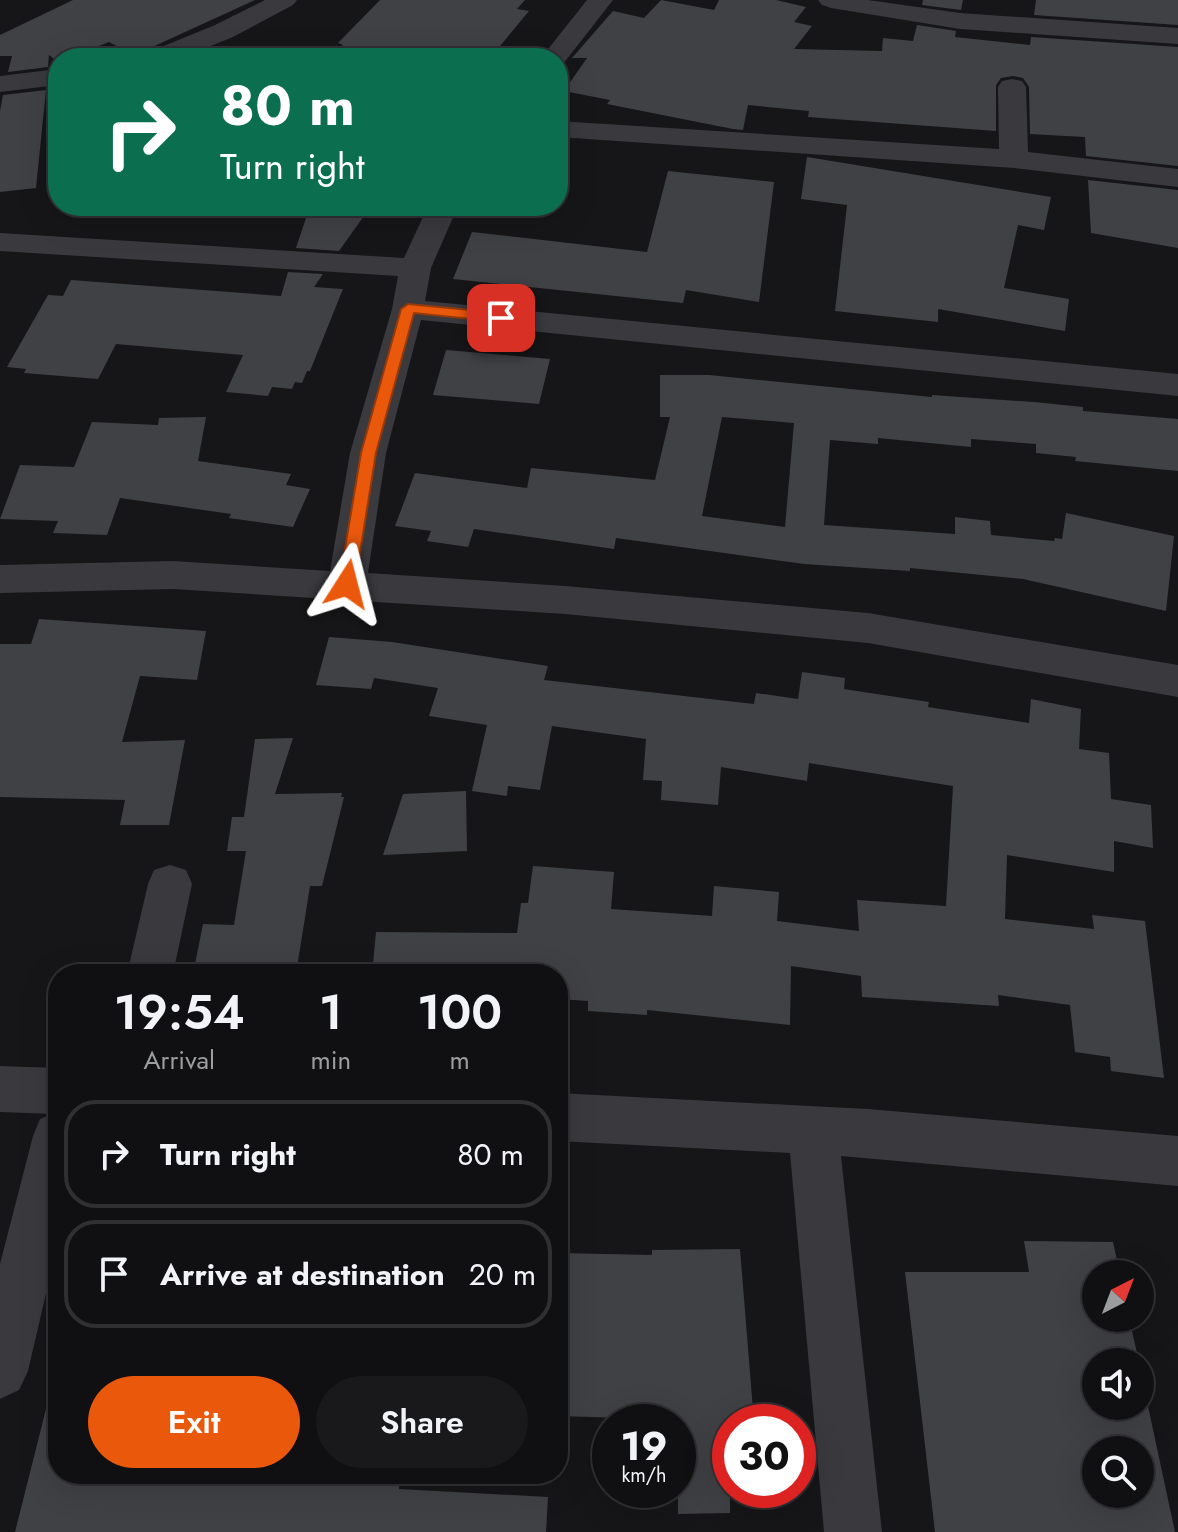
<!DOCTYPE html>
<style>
body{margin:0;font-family:Jost,sans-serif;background:#19191b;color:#f1f3f6;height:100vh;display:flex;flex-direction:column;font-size:30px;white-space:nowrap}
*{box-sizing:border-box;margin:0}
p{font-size:26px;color:#9c9d9f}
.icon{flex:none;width:44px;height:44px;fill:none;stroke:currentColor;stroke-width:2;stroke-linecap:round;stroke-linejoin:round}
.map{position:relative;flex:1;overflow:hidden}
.side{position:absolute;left:48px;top:964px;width:520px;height:520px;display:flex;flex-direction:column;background:#101012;border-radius:32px;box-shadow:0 8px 32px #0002,0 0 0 2px #303032}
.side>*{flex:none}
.banner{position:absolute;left:48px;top:48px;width:520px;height:168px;border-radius:32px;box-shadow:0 8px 32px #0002,0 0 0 2px #303032;background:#0b6e4f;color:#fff;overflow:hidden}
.needle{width:52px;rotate:42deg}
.tools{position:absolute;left:1082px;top:1260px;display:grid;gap:16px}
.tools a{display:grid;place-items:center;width:72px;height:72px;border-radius:50%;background:#101012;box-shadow:0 8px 32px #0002,0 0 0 2px #303032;font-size:40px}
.speed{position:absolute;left:592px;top:1404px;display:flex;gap:16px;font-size:40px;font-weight:700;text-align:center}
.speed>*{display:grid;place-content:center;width:104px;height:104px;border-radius:50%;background:#101012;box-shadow:0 8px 32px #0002,0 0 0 2px #303032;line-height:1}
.speed small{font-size:20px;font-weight:400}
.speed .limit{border:12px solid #d22;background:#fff;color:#111}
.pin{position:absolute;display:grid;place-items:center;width:68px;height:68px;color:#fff;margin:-34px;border-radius:16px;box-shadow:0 4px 12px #0006}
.me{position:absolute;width:88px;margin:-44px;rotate:9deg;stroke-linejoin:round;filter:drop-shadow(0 0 6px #0008)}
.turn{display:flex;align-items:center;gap:28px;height:168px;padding:0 40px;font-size:36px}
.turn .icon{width:104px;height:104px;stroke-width:2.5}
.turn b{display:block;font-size:56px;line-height:68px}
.eta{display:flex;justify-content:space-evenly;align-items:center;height:136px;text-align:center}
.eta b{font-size:48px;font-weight:600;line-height:56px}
.action{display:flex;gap:16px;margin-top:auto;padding:16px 40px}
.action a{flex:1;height:92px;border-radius:48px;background:#ea580c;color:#fff;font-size:32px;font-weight:600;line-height:92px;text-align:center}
.action a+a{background:#19191b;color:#f1f3f6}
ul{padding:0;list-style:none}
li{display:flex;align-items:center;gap:24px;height:108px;margin:0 16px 12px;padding:0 24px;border:4px solid #303032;border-radius:32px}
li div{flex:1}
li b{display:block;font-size:30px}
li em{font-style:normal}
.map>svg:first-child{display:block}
.building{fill:#404145;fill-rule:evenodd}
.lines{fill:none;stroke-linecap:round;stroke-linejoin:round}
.minor{fill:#39393e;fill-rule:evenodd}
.route{fill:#ea580c;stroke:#983908;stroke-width:2}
</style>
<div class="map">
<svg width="1178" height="1532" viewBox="0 0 1178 1532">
<rect width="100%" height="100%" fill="#161618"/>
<g class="building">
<path d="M 73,0 L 255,0 L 148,49 L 140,58 L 109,42 L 68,58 L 58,58 L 58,62 L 49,55 L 48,67 L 8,72 L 12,56 L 0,56 L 0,35 Z"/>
<path d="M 380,0 L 525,0 L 517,9 L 529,11 L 490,58 L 330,58 L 343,45 L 338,43 Z"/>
<path d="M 661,0 L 714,10 L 719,0 L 776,0 L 806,7 L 794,22 L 812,26 L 794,49 L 882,51 L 883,38 L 913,41 L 917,25 L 956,31 L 955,37 L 1030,45 L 1031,37 L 1178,47 L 1178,166 L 1086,156 L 1085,137 L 1030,134 L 1029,87 L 1023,78 L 1013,76 L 1001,78 L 996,85 L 996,131 L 808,117 L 809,111 L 748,105 L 743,130 L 733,129 L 607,104 L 610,100 L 564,91 L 587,58 L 572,58 L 613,11 L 644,18 Z"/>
<path d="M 923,0 L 963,0 L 961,10 L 922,5 Z"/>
<path d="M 1036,0 L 1178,0 L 1178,25 L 1034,15 Z"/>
<path d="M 46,90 L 36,188 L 0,192 L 0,111 L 3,95 Z"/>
<path d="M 807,157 L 1051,197 L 1044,230 L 1018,225 L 1004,288 L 1069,299 L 1065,331 L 938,309 L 938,322 L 835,311 L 847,205 L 801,199 Z"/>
<path d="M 668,171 L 774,182 L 759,302 L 686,290 L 683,303 L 453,279 L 472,232 L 647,252 Z"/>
<path d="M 1088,180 L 1178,190 L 1178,248 L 1091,233 Z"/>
<path d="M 310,206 L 371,206 L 339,251 L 296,248 Z"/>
<path d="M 288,272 L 323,274 L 314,287 L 343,289 L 310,371 L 307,371 L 302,383 L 295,382 L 292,389 L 272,387 L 268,396 L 226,392 L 243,355 L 116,344 L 98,379 L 24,373 L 26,369 L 7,367 L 48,295 L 63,296 L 71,280 L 281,296 Z"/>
<path d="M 446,350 L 550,359 L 539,404 L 433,395 Z"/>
<path d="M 660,375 L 709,375 L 932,397 L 932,395 L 1034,402 L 1083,407 L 1083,411 L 1178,419 L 1178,471 L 1075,461 L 1076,457 L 1036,453 L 1036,444 L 971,439 L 971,447 L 878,438 L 878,444 L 830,440 L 824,525 L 955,534 L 955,517 L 990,521 L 991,535 L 1054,541 L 1055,538 L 1062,539 L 1066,513 L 1174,536 L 1166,611 L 1023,579 L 910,568 L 910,571 L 804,564 L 616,538 L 614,549 L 474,529 L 468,547 L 427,541 L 431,531 L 395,526 L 415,473 L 527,488 L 531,468 L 655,480 L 670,417 L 660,417 ZM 722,417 L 794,423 L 785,527 L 702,516 Z"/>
<path d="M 206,417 L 198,461 L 291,474 L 286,485 L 310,489 L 293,527 L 229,518 L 231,514 L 120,498 L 107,535 L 53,533 L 58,521 L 0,519 L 20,465 L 74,467 L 92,422 L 158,425 L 159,418 Z"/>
<path d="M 39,619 L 206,631 L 197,680 L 140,676 L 122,742 L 185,740 L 169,825 L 120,825 L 125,800 L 0,797 L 0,644 L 31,644 Z"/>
<path d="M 329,637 L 392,642 L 548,666 L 544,680 L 754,704 L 756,693 L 798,699 L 802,672 L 845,678 L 844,689 L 929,702 L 928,707 L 1029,723 L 1031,699 L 1081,709 L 1079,749 L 1109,753 L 1111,799 L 1151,805 L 1153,848 L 1114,841 L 1114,872 L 1007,855 L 1005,919 L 1094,929 L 1092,915 L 1145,921 L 1164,1078 L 1111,1071 L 1110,1057 L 1075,1052 L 1070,1005 L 998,995 L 999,1006 L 862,997 L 861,976 L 791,966 L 790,1025 L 647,1010 L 647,1015 L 588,1011 L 588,1001 L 558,999 L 558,974 L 372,974 L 376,932 L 517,933 L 521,903 L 528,903 L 533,866 L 614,872 L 611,909 L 712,916 L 714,886 L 779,892 L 777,921 L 859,931 L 857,900 L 946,906 L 953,786 L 809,763 L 807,781 L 721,767 L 718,805 L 661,800 L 662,781 L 643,780 L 646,739 L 552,726 L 540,790 L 508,786 L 507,796 L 472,791 L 487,725 L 429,716 L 438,688 L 374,678 L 371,689 L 316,685 Z"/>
<path d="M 293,738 L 275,794 L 342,793 L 341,797 L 344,797 L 322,886 L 310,886 L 296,974 L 193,974 L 203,924 L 234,925 L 246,851 L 227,851 L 232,817 L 244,817 L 255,739 Z"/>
<path d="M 466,791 L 467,851 L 383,855 L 403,794 Z"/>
<path d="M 1024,1241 L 1113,1242 L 1120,1274 L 1096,1274 L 1096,1318 L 1129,1318 L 1139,1362 L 1096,1362 L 1096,1406 L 1140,1406 L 1140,1369 L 1175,1532 L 935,1532 L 905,1272 L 1029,1272 ZM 1096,1450 L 1140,1450 L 1140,1494 L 1096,1494 Z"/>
<path d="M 740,1249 L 754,1422 L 730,1422 L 730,1513 L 678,1514 L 678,1422 L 660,1422 L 660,1419 L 558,1416 L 558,1253 L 652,1255 L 652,1250 Z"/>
<path d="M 46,1409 L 58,1410 L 58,1474 L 400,1474 L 399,1489 L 548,1497 L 546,1532 L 15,1532 Z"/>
</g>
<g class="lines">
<g class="minor">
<path d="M 265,0 L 297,0 L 293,5 L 233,37 L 181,58 L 145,58 L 149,52 L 215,25 Z"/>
<path d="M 587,0 L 613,0 L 563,64 L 558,65 L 558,58 L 541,58 Z"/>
<path d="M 818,0 L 868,0 L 960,13 L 1178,28 L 1178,44 L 960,29 L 831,8 L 822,5 Z"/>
<path d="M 58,69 L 58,85 L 0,92 L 0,76 Z"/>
<path d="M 1012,79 L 1022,81 L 1026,87 L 1028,152 L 1178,169 L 1178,187 L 1014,168 L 558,137 L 558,121 L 999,149 L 998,87 L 1002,81 Z"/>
<path d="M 428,206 L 458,206 L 431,268 L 425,301 L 1178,374 L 1178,396 L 421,320 L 386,453 L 368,573 L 565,586 L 868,613 L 1178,665 L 1178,697 L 868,643 L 565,614 L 173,589 L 0,593 L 0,565 L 173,561 L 330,571 L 350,453 L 392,309 L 398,276 L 0,251 L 0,233 L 404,258 Z"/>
<path d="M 170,865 L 186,870 L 192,884 L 173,974 L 127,974 L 148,884 L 154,870 Z"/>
<path d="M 0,1066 L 58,1068 L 58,1242 L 28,1371 L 19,1390 L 0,1399 L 0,1264 L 33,1136 L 40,1119 L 53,1114 L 0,1112 Z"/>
<path d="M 558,1093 L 868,1109 L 1178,1136 L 1178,1186 L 841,1156 L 882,1532 L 824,1532 L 790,1153 L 558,1141 Z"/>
</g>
</g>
<path class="route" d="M 408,304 L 501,313 L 508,318 L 501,322 L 414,313 L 376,453 L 355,584 L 347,590 L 339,584 L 361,453 L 401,309 Z"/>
</svg>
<div class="tools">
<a><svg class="needle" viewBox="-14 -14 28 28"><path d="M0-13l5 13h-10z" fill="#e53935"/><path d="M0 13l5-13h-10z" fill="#9c9d9f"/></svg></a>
<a><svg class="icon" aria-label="sound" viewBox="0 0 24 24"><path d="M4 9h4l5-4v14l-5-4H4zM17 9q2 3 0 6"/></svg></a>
<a><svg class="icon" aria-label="search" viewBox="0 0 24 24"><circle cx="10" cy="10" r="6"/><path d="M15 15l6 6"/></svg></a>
</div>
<div class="speed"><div>19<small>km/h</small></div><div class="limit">30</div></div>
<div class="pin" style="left:501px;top:318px;background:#d93025"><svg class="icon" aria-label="arrive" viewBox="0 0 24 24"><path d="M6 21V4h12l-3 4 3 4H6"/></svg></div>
<svg class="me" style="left:347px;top:584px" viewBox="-20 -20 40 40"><path d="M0-17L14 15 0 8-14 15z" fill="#ea580c" stroke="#fff" stroke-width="4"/></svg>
<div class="banner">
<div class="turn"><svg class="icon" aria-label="right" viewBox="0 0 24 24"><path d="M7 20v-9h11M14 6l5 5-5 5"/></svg><div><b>80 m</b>Turn right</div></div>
</div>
<section class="side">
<div class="eta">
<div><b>19:54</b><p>Arrival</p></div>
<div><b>1</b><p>min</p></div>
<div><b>100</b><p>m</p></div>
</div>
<ul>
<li><svg class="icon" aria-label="right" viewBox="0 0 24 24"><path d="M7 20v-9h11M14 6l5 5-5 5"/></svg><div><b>Turn right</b></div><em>80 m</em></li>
<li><svg class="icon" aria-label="arrive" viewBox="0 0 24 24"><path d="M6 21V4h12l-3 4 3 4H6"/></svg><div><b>Arrive at destination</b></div><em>20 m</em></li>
</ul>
<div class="action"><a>Exit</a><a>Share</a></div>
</section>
</div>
